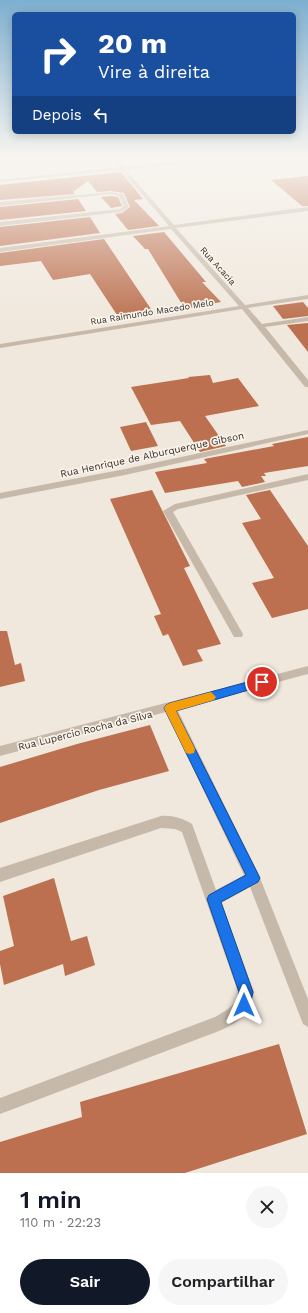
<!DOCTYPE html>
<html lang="pt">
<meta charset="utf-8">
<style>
body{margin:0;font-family:"Work Sans",sans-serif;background:#f6f6f6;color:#202124;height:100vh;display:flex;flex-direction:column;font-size:15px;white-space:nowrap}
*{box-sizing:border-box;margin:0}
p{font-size:13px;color:#757577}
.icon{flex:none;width:22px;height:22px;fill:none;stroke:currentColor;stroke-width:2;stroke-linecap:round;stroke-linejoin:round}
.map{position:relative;height:1173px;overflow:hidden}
.details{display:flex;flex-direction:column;background:#fff;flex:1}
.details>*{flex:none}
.banner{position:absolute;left:12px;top:12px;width:284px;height:122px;border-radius:6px;box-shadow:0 2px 10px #0003;background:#1a4fa0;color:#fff;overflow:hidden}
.pin{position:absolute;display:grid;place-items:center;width:34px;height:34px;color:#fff;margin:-17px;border:2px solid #fff;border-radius:50%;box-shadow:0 1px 4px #0007}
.me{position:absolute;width:44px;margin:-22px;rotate:0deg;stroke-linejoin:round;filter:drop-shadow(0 0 3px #0008)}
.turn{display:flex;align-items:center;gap:14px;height:84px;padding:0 20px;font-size:18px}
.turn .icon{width:52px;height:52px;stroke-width:2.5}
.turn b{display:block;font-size:28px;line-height:34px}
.then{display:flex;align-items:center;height:38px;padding:0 20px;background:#0003;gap:8px;font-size:15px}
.round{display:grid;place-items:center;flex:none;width:42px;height:42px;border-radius:21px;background:#f6f6f6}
.summary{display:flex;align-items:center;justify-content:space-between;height:68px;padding:0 20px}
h1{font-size:24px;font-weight:600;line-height:30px;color:#111827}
.button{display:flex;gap:8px;margin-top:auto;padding:8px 20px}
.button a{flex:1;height:46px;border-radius:24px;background:#111827;color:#fff;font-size:16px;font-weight:600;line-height:46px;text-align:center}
.button a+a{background:#f6f6f6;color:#202124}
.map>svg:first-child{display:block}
.building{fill:#bc704f}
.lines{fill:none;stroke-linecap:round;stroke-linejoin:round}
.minor{fill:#c7b9aa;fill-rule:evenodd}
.route{fill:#1a73e8;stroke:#114b97}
.slow{fill:#f59e0b}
.labels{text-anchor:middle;stroke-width:3.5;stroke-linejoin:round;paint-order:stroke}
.far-street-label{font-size:9px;fill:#352e29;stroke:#f8f2e9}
.street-label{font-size:10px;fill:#352e29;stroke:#f8f2e9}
</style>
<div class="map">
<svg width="308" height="1173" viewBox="0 0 308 1173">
<rect width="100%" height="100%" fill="#f0e8dd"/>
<g class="building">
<path d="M 121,172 L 143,199 L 134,200 L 159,226 L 128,230 L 115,214 L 122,213 L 130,207 L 124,193 L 111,191 L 97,192 L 88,181 L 73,192 L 75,194 L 0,200 L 0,185 Z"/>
<path d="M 308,176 L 308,206 L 302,206 L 271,180 Z"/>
<path d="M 111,196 L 118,197 L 122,206 L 111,208 L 101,197 Z"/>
<path d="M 78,199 L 86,211 L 0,220 L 0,207 Z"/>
<path d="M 90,217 L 100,233 L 0,246 L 0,227 Z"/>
<path d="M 164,232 L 206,282 L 202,282 L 221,302 L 185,309 L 148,249 L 145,249 L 133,236 Z"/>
<path d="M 104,239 L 153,312 L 119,318 L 90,274 L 53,280 L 41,261 L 0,266 L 0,253 Z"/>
<path d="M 303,302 L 308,308 L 308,316 L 283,319 L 273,306 Z"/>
<path d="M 308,323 L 308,352 L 287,325 Z"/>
<path d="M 210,375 L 213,383 L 238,378 L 259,406 L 205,416 L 226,446 L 200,452 L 180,421 L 151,425 L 131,387 L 189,378 L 188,377 Z"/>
<path d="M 146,422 L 158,446 L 131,451 L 120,427 Z"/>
<path d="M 308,437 L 308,466 L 264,473 L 266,476 L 261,476 L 265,482 L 242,487 L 238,481 L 165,493 L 155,472 L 207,463 L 204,459 L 274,446 L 272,444 Z"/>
<path d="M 152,490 L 190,566 L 184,568 L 221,644 L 197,650 L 203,661 L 183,666 L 168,634 L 163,636 L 154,616 L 161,614 L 110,499 Z"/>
<path d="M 270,490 L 308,546 L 308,609 L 272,618 L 252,583 L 274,578 L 242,523 L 261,519 L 246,495 Z"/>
<path d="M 0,631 L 7,631 L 15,665 L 21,663 L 25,681 L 0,687 Z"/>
<path d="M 150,725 L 169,771 L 99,790 L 0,823 L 0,767 L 77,744 Z"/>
<path d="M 54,878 L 71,941 L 87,936 L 95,965 L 65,976 L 63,964 L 4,985 L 0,964 L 0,951 L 14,946 L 3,896 Z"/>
<path d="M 279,1044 L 307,1134 L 185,1173 L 0,1173 L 0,1142 L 82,1117 L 80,1102 Z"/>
</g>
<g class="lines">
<g class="minor">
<path d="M 112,158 L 117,158 L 124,167 L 209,158 L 228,158 L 126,170 L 174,225 L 308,207 L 308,211 L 176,228 L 245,305 L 308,295 L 308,299 L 248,308 L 262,324 L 308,317 L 308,321 L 265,327 L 308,380 L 308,387 L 305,387 L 242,309 L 0,348 L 0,344 L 239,306 L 171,229 L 0,252 L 0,248 L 169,226 L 121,170 L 0,182 L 0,180 L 119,167 Z"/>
<path d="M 111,192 L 123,194 L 129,207 L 121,212 L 0,226 L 0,222 L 120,209 L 124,206 L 119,196 L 111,194 L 0,206 L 0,202 Z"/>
<path d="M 308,430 L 308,434 L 125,475 L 0,499 L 0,493 L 125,469 Z"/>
<path d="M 308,474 L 308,480 L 178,509 L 173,512 L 243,634 L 242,637 L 234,637 L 163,511 L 175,504 Z"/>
<path d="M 308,666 L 308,674 L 177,709 L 258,873 L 308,999 L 308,1027 L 303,1024 L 250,887 L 221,903 L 254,992 C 249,1015 240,1022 219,1031 L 0,1114 L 0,1098 L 215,1017 C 227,1010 236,1006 238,992 L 182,832 L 175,829 L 161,828 L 0,882 L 0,868 L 161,816 C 172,815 182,818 192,824 L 216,890 L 244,875 L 166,712 L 0,756 L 0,746 Z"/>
</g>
</g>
<linearGradient id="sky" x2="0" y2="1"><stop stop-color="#7dafd0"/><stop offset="0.49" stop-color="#f8f5f0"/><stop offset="1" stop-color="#f8f5f0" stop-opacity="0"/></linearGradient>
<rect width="308" height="323" fill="url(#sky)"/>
<path class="route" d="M 262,678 L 267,682 L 266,685 L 176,711 L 260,878 L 258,882 L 221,902 L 253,992 L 249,1010 L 244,1012 L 239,1010 L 237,1005 L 239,992 L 207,899 L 209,895 L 246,875 L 164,708 L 166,705 L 170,703 Z"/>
<path class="slow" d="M 211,692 L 216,697 L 214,700 L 176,711 L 195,749 L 194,753 L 190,754 L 186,753 L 164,708 L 166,705 L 170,703 Z"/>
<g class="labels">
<g class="far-street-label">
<text transform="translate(218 266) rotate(48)" y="3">Rua Acacia</text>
<text transform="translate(152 312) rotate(-9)" y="3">Rua Raimundo Macedo Melo</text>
</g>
<g class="street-label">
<text transform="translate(152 454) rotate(-12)" y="4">Rua Henrique de Alburquerque Gibson</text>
<text transform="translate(85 730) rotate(-14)" y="4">Rua Lupercio Rocha da Silva</text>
</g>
</g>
</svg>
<div class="pin" style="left:262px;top:682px;background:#d93025"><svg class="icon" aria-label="arrive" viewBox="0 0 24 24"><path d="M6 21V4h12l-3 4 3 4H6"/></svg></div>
<svg class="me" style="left:244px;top:1005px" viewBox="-20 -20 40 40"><path d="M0-17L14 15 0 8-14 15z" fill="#1a73e8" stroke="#fff" stroke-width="4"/></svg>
<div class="banner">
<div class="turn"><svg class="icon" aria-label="right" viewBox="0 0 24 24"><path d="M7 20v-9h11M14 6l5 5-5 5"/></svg><div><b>20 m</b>Vire à direita</div></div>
<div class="then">Depois<svg class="icon" aria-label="left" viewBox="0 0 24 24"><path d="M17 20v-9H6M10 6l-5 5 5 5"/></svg></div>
</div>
</div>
<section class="details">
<div class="summary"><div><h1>1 min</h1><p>110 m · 22:23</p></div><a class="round"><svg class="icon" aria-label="close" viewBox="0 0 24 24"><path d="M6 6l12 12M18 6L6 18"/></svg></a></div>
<div class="button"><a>Sair</a><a>Compartilhar</a></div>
</section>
